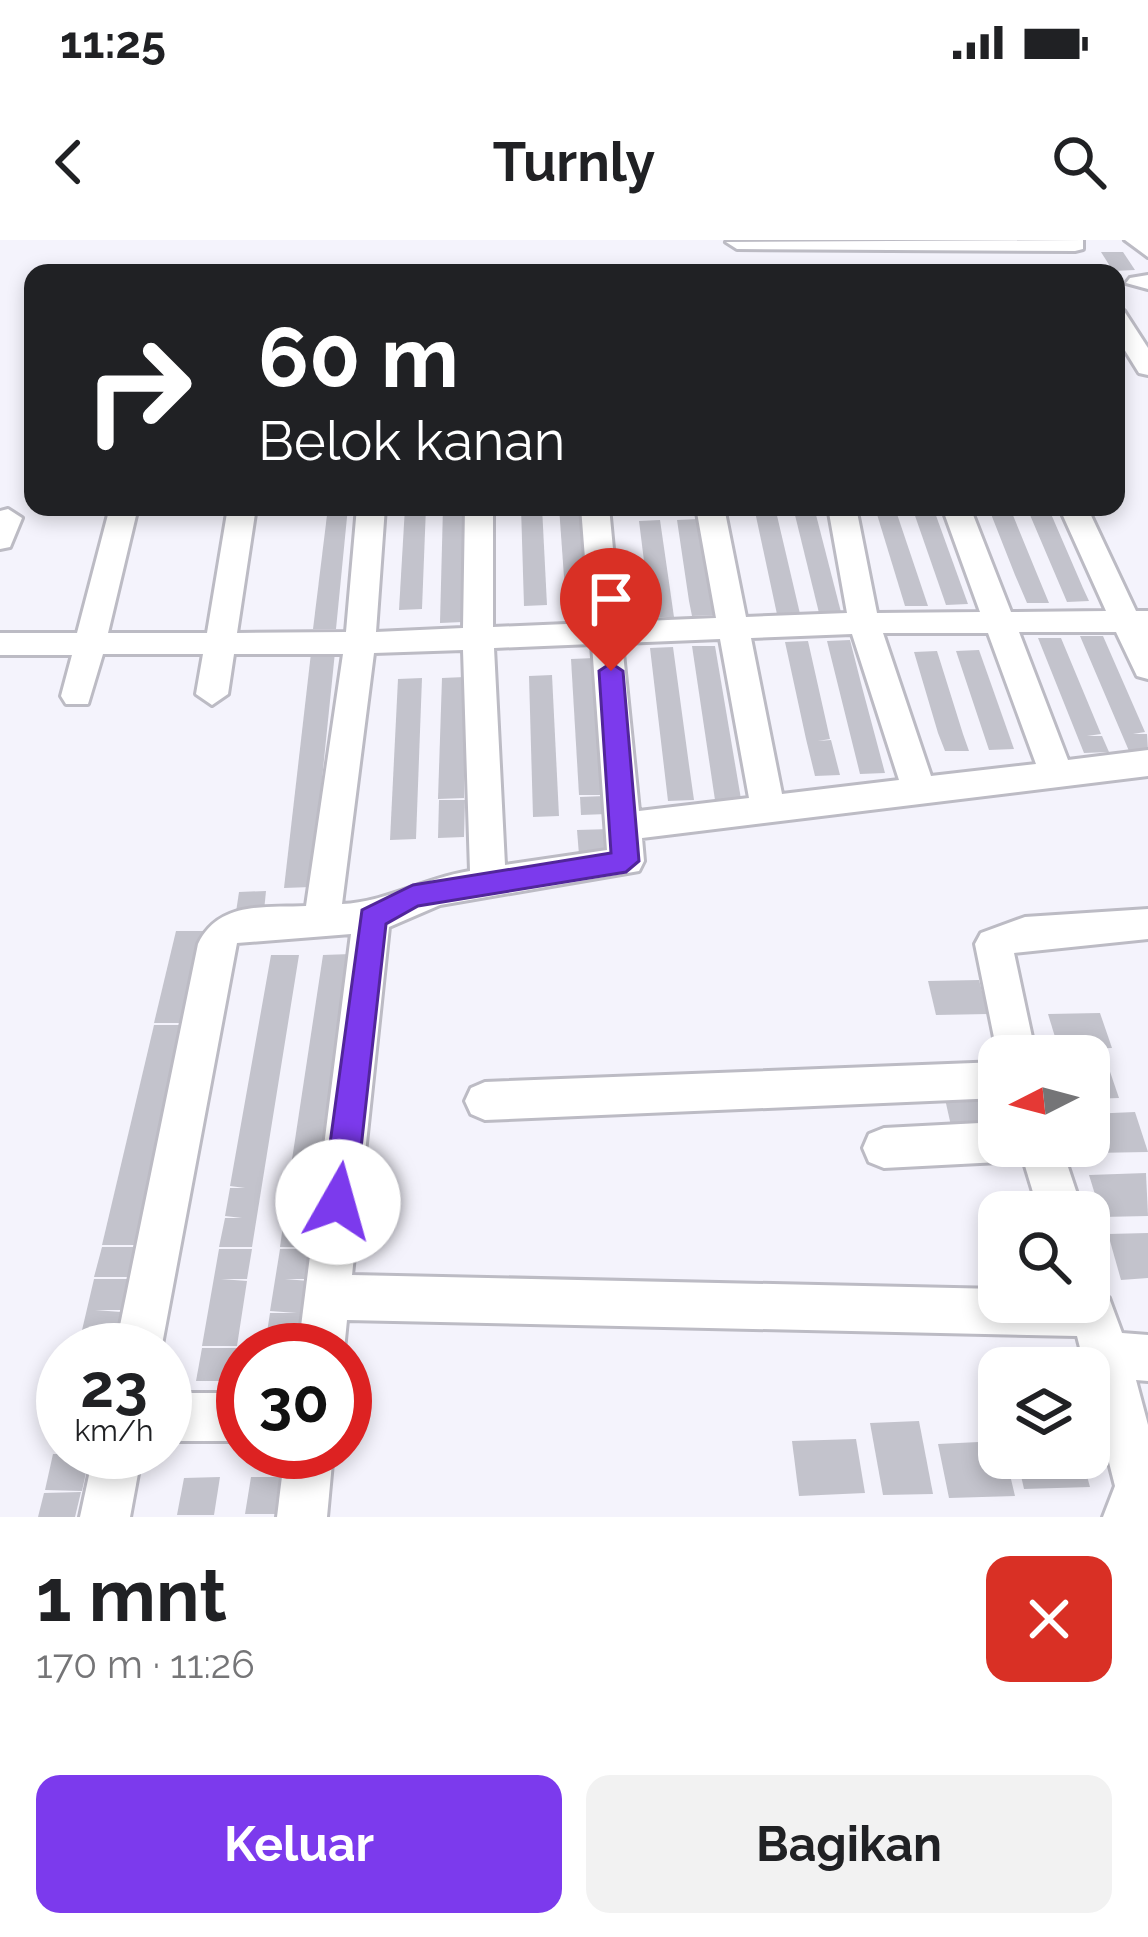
<!DOCTYPE html>
<html lang="id">
<meta charset="utf-8">
<style>
body{margin:0;font-family:Raleway,sans-serif;background:#f2f2f2;color:#202124;height:100vh;display:flex;flex-direction:column;font-size:45px;white-space:nowrap}
*{box-sizing:border-box;margin:0}
p{font-size:39px;color:#757577}
.icon{flex:none;width:66px;height:66px;fill:none;stroke:currentColor;stroke-width:2;stroke-linecap:round;stroke-linejoin:round}
.map{position:relative;height:1277px;overflow:hidden}
.panel{display:flex;flex-direction:column;background:#fff;flex:1}
.panel>*{flex:none}
.top-card{position:absolute;left:24px;top:24px;width:1101px;height:252px;border-radius:24px;box-shadow:0 6px 18px #0003;background:#202124;color:#fff;overflow:hidden}
.needle{width:78px;rotate:264deg}
.fabs{position:absolute;left:978px;top:795px;display:grid;gap:24px}
.fabs a{display:grid;place-items:center;width:132px;height:132px;border-radius:24px;background:#fff;box-shadow:0 6px 18px #0003;font-size:60px}
.speed{position:absolute;left:36px;top:1083px;display:flex;gap:24px;font-size:60px;font-weight:700;text-align:center}
.speed>*{display:grid;place-content:center;width:156px;height:156px;border-radius:50%;background:#fff;box-shadow:0 6px 18px #0003;line-height:1}
.speed small{font-size:30px;font-weight:400}
.speed .limit{border:18px solid #d22;background:#fff;color:#111}
.pin{position:absolute;display:grid;place-items:center;width:102px;height:102px;color:#fff;margin:-123px -51px;border-radius:50% 50% 50% 0;rotate:-45deg;box-shadow:0 0 12px #0007}
.pin .icon{rotate:45deg}
.me{position:absolute;width:132px;margin:-66px;rotate:7deg;stroke-linejoin:round;filter:drop-shadow(0 0 9px #0008)}
.turn{display:flex;align-items:center;gap:42px;height:252px;padding:0 36px;font-size:54px}
.turn .icon{width:156px;height:156px;stroke-width:2.5}
.turn b{display:block;font-size:84px;line-height:102px}
.round{display:grid;place-items:center;flex:none;width:126px;height:126px;border-radius:24px;background:#f2f2f2}
.summary{display:flex;align-items:center;justify-content:space-between;height:204px;padding:0 36px}
h1{font-size:72px;font-weight:700;line-height:90px}
.cta{display:flex;gap:24px;margin-top:auto;padding:24px 36px}
.cta a{flex:1;height:138px;border-radius:24px;background:#7c3aed;color:#fff;font-size:48px;font-weight:700;line-height:138px;text-align:center}
.cta a+a{background:#f2f2f2;color:#202124}
.status{display:flex;justify-content:space-between;align-items:center;height:84px;padding:0 60px;background:#fff;direction:ltr}
.status svg{height:33px;fill:currentColor}
header{display:flex;justify-content:space-between;align-items:center;height:156px;padding:0 36px;background:#fff;font-size:54px;font-weight:700}
.map>svg:first-child{display:block}
.building{fill:#c3c3cc}
.lines{fill:none;stroke-linecap:round;stroke-linejoin:round}
.minor-casing{stroke:#bcbbc4;stroke-width:6}
.minor{fill:#fff;fill-rule:evenodd}
.route{fill:#7c3aed;stroke:#51269a;stroke-width:3}
</style>
<div class="status"><b>11:25</b><svg viewBox="0 0 49 12"><path d="M0 12V9h3v3zM5 12V6h3v6zM10 12V3h3v9zM15 12V0h3v12zM26 1h20v11H26zM47 4h2v5h-2z"/></svg></div>
<header><svg class="icon" aria-label="back" viewBox="0 0 24 24"><path d="M15 5l-7 7 7 7"/></svg>Turnly<svg class="icon" aria-label="search" viewBox="0 0 24 24"><circle cx="10" cy="10" r="6"/><path d="M15 15l6 6"/></svg></header>
<div class="map">
<svg width="1148" height="1277" viewBox="0 0 1148 1277">
<rect width="100%" height="100%" fill="#f4f3fc"/>
<g class="building">
<path d="M 1101,12 L 1123,12 L 1135,30 L 1113,31 Z"/>
<path d="M 328,267 L 348,267 L 336,389 L 313,389 Z"/>
<path d="M 405,267 L 426,267 L 422,369 L 399,370 Z"/>
<path d="M 443,267 L 464,267 L 463,382 L 440,383 Z"/>
<path d="M 521,267 L 542,267 L 547,365 L 524,366 Z"/>
<path d="M 559,267 L 580,267 L 589,379 L 567,379 Z"/>
<path d="M 754,267 L 775,267 L 801,378 L 778,379 Z"/>
<path d="M 793,267 L 814,267 L 842,376 L 820,377 Z"/>
<path d="M 1048,267 L 1083,348 L 1089,361 L 1067,362 L 1027,268 Z"/>
<path d="M 1010,268 L 1037,334 L 1049,363 L 1027,363 L 1015,335 L 989,269 Z"/>
<path d="M 913,270 L 934,270 L 968,364 L 946,365 Z"/>
<path d="M 876,271 L 896,271 L 928,366 L 905,366 Z"/>
<path d="M 698,279 L 707,332 L 715,375 L 692,376 L 689,361 L 677,280 Z"/>
<path d="M 660,280 L 674,377 L 651,377 L 639,281 Z"/>
<path d="M 1080,396 L 1103,396 L 1145,492 L 1133,494 L 1147,494 L 1148,511 L 1129,511 Z"/>
<path d="M 1038,398 L 1061,398 L 1101,494 L 1087,496 L 1102,496 L 1109,512 L 1084,513 Z"/>
<path d="M 850,400 L 862,447 L 885,533 L 860,534 L 827,401 Z"/>
<path d="M 808,401 L 830,499 L 818,501 L 831,500 L 840,535 L 815,536 L 806,499 L 785,402 Z"/>
<path d="M 692,406 L 715,406 L 741,559 L 715,560 Z"/>
<path d="M 673,407 L 689,525 L 694,560 L 668,561 L 650,408 Z"/>
<path d="M 979,410 L 990,441 L 1014,509 L 989,510 L 956,411 Z"/>
<path d="M 937,411 L 963,494 L 969,511 L 945,511 L 938,493 L 914,412 Z"/>
<path d="M 335,412 L 311,647 L 284,648 L 311,413 Z"/>
<path d="M 594,418 L 604,555 L 579,555 L 571,419 Z"/>
<path d="M 552,435 L 559,576 L 533,577 L 529,436 Z"/>
<path d="M 465,437 L 464,558 L 438,559 L 442,438 Z"/>
<path d="M 422,438 L 416,599 L 390,600 L 398,439 Z"/>
<path d="M 605,556 L 607,574 L 581,575 L 580,557 Z"/>
<path d="M 439,560 L 465,560 L 464,597 L 438,598 Z"/>
<path d="M 611,589 L 613,613 L 579,615 L 577,590 Z"/>
<path d="M 266,651 L 264,671 L 236,672 L 239,652 Z"/>
<path d="M 176,691 L 204,691 L 184,783 L 154,783 Z"/>
<path d="M 351,714 L 320,947 L 288,946 L 323,715 Z"/>
<path d="M 271,715 L 299,715 L 252,1007 L 219,1007 L 225,978 L 242,978 L 225,976 L 230,948 L 245,948 L 230,946 Z"/>
<path d="M 979,740 L 988,774 L 936,775 L 928,741 Z"/>
<path d="M 1100,773 L 1112,808 L 1059,810 L 1048,774 Z"/>
<path d="M 154,785 L 183,785 L 135,1005 L 102,1005 Z"/>
<path d="M 1106,820 L 1119,858 L 1089,859 L 1089,821 Z"/>
<path d="M 945,859 L 999,859 L 999,898 L 954,899 Z"/>
<path d="M 1135,872 L 1148,912 L 1092,913 L 1089,874 Z"/>
<path d="M 1146,933 L 1148,976 L 1102,977 L 1089,935 Z"/>
<path d="M 288,948 L 320,948 L 317,976 L 284,976 Z"/>
<path d="M 284,978 L 317,978 L 313,1007 L 280,1007 Z"/>
<path d="M 1148,993 L 1148,1038 L 1121,1040 L 1108,994 Z"/>
<path d="M 102,1007 L 135,1007 L 128,1037 L 94,1037 Z"/>
<path d="M 219,1009 L 252,1009 L 247,1039 L 221,1039 L 247,1041 L 237,1106 L 202,1106 Z"/>
<path d="M 280,1009 L 313,1009 L 309,1039 L 285,1039 L 309,1041 L 300,1105 L 265,1105 L 270,1073 L 297,1073 L 270,1071 Z"/>
<path d="M 94,1039 L 128,1039 L 121,1070 L 95,1070 L 121,1072 L 114,1104 L 79,1103 Z"/>
<path d="M 202,1108 L 237,1108 L 231,1141 L 196,1141 Z"/>
<path d="M 919,1181 L 933,1254 L 883,1255 L 870,1183 Z"/>
<path d="M 856,1199 L 865,1253 L 799,1256 L 792,1201 Z"/>
<path d="M 999,1201 L 999,1218 L 1006,1218 L 1015,1256 L 949,1258 L 938,1204 Z"/>
<path d="M 53,1214 L 90,1214 L 82,1251 L 45,1250 Z"/>
<path d="M 1017,1218 L 1082,1218 L 1090,1247 L 1024,1249 Z"/>
<path d="M 220,1237 L 214,1275 L 177,1275 L 184,1238 Z"/>
<path d="M 251,1237 L 287,1237 L 283,1274 L 245,1274 Z"/>
<path d="M 81,1252 L 75,1277 L 38,1277 L 44,1253 Z"/>
</g>
<g class="lines">
<g class="minor-casing">
<g id="minor">
<path d="M 1083,0 L 1083,9 L 1075,11 L 737,9 L 726,2 Z"/>
<path d="M 1125,0 L 1148,0 L 1148,17 Z"/>
<path d="M 1148,35 L 1148,49 L 1126,43 L 1130,38 Z"/>
<path d="M 1116,69 L 1124,71 L 1148,108 L 1148,135 L 1139,133 L 1116,96 Z"/>
<path d="M 110,267 L 138,267 L 108,393 L 207,393 L 228,267 L 256,267 L 237,393 L 346,392 L 357,267 L 385,267 L 376,392 L 463,388 L 465,267 L 493,267 L 493,387 L 590,383 L 581,267 L 609,267 L 620,382 L 716,378 L 696,267 L 724,267 L 746,377 L 847,373 L 828,267 L 856,267 L 877,373 L 980,372 L 942,267 L 970,267 L 1011,372 L 1106,371 L 1060,269 L 1087,267 L 1136,371 L 1148,371 L 1148,439 L 1137,436 L 1116,392 L 1019,392 L 1068,520 L 1148,510 L 1148,536 L 642,598 L 644,621 L 639,631 L 440,665 L 389,687 L 352,1035 L 999,1049 L 999,1062 L 1089,1062 L 1093,1051 L 1109,1058 L 1122,1093 L 1148,1095 L 1148,1141 L 1136,1140 L 1148,1185 L 1148,1277 L 1103,1277 L 1115,1246 L 1077,1096 L 347,1080 L 344,1110 L 298,1110 L 351,694 L 237,703 L 161,1110 L 115,1110 L 198,704 C 219,661 264,668 306,666 L 343,414 L 234,414 L 228,454 L 212,465 L 196,454 L 203,414 L 103,414 L 88,464 L 66,464 L 61,456 L 72,415 L 0,415 L 0,393 L 77,393 ZM 883,393 L 988,393 L 1036,524 L 931,536 ZM 852,394 L 899,540 L 782,554 L 751,398 ZM 720,399 L 749,558 L 639,571 L 622,403 ZM 592,404 L 607,610 L 505,625 L 494,408 ZM 463,410 L 470,631 C 425,638 387,662 342,664 L 374,413 Z"/>
<path d="M 8,269 L 22,278 L 10,307 L 0,309 L 0,271 Z"/>
<path d="M 1148,669 L 1148,699 L 1014,713 L 1036,816 L 999,816 L 999,858 L 485,880 L 471,874 L 465,861 L 471,848 L 485,842 L 999,822 L 975,704 L 981,693 L 1025,677 Z"/>
<path d="M 999,882 L 999,906 L 1018,906 L 1014,916 L 999,922 L 884,928 L 869,922 L 863,908 L 869,894 L 884,888 Z"/>
<path d="M 1019,906 L 1061,906 L 1083,972 L 1039,972 Z"/>
<rect x="165" y="1153" width="78" height="48"/>
<path d="M 94,1212 L 142,1212 L 130,1277 L 80,1277 Z"/>
<path d="M 285,1212 L 333,1212 L 327,1277 L 277,1277 Z"/>
</g>
</g>
<use href="#minor" class="minor"/>
</g>
<path class="route" d="M 611,423 L 623,431 L 639,621 L 626,632 L 418,666 L 386,684 L 355,962 L 350,974 L 338,978 L 327,974 L 322,962 L 362,670 L 413,645 L 611,613 L 599,431 Z"/>
</svg>
<div class="fabs">
<a><svg class="needle" viewBox="-14 -14 28 28"><path d="M0-13l5 13h-10z" fill="#e53935"/><path d="M0 13l5-13h-10z" fill="#757577"/></svg></a>
<a><svg class="icon" aria-label="search" viewBox="0 0 24 24"><circle cx="10" cy="10" r="6"/><path d="M15 15l6 6"/></svg></a>
<a><svg class="icon" aria-label="layers" viewBox="0 0 24 24"><path d="M12 4l9 5-9 5-9-5zM3 14l9 5 9-5"/></svg></a>
</div>
<div class="speed"><div>23<small>km/h</small></div><div class="limit">30</div></div>
<div class="pin" style="left:611px;top:431px;background:#d93025"><svg class="icon" aria-label="arrive" viewBox="0 0 24 24"><path d="M6 21V4h12l-3 4 3 4H6"/></svg></div>
<svg class="me" style="left:338px;top:962px" viewBox="-20 -20 40 40"><circle r="19" fill="#fff"/><path d="M0-13L10 11 0 6-10 11z" fill="#7c3aed"/></svg>
<div class="top-card">
<div class="turn"><svg class="icon" aria-label="right" viewBox="0 0 24 24"><path d="M7 20v-9h11M14 6l5 5-5 5"/></svg><div><b>60 m</b>Belok kanan</div></div>
</div>
</div>
<section class="panel">
<div class="summary"><div><h1>1 mnt</h1><p>170 m · 11:26</p></div><a class="round" style="background:#d93025;color:#fff"><svg class="icon" aria-label="close" viewBox="0 0 24 24"><path d="M6 6l12 12M18 6L6 18"/></svg></a></div>
<div class="cta"><a>Keluar</a><a>Bagikan</a></div>
</section>
